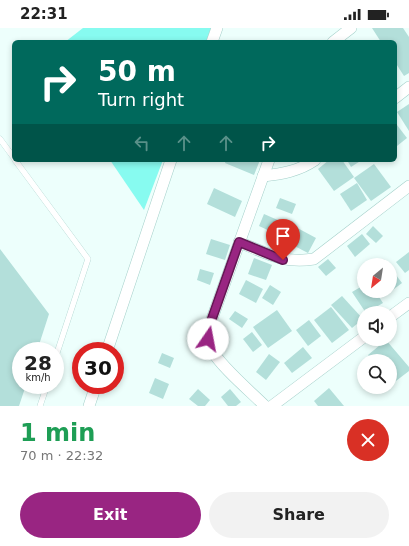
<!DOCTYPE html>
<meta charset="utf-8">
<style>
body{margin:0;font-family:"DejaVu Sans",sans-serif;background:#f2f2f2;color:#222;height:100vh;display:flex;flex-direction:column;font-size:15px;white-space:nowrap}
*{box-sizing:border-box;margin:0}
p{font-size:13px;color:#767676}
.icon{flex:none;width:22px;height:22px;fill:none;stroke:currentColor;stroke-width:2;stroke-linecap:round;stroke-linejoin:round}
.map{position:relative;height:378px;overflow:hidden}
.side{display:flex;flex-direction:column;background:#fff;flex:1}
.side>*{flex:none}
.top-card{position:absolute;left:12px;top:12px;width:385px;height:122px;border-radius:6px;box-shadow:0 2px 6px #0003;background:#00695c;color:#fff;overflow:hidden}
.needle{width:26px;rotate:210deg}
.buttons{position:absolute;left:357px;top:230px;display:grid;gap:8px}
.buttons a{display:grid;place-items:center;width:40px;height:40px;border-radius:50%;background:#fff;box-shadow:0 2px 6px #0003;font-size:20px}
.speed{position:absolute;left:12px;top:314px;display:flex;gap:8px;font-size:20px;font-weight:700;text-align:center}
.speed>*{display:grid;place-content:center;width:52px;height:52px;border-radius:50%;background:#fff;box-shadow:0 2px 6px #0003;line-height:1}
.speed small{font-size:10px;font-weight:400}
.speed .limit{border:6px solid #d22;background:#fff;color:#111}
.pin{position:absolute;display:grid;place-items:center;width:34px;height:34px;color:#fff;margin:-41px -17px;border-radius:50% 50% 50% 0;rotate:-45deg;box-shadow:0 0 4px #0007}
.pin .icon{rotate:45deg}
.me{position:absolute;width:44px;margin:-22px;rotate:12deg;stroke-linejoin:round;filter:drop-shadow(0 0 3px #0008)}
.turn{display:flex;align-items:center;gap:14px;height:84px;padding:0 20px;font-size:18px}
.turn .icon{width:52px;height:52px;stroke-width:2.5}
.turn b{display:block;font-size:28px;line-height:34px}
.lanes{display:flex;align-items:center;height:38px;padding:0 20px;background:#0003;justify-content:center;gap:20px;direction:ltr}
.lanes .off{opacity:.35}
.round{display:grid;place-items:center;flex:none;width:42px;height:42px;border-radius:21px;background:#f2f2f2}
.summary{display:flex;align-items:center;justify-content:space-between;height:68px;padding:0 20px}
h1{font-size:24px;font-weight:600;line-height:30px;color:#1e9e55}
.cta{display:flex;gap:8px;margin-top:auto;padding:8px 20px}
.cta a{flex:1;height:46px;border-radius:24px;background:#992582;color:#fff;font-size:16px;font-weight:600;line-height:46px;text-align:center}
.cta a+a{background:#f2f2f2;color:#222}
.status{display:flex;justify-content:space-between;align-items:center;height:28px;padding:0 20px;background:#fff;direction:ltr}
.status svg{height:11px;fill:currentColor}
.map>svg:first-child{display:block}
.green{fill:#87fbf0}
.building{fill:#b3dfda}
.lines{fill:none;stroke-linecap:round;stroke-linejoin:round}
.lane-casing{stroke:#a4d0ca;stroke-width:6}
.street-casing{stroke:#a4d0ca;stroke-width:12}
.lane{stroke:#fff;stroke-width:5.5}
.street{stroke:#fff;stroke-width:11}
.route-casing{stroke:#631854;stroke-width:10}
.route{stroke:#992582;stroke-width:7}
</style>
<div class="status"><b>22:31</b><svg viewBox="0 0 49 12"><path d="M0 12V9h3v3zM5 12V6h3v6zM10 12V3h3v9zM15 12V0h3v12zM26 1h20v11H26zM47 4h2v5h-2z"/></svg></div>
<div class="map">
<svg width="409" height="378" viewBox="0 0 409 378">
<rect width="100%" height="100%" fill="#edfffc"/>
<g class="green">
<path d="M 83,0 L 211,0 L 206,14 L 65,14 Z"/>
<path d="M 110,132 L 163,132 L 144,182 Z"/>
</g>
<g class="building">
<path d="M 372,0 L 403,0 L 409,9 L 409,45 L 404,48 L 395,34 L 395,14 L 381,14 Z"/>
<path d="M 409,76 L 409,103 L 397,84 Z"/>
<path d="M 397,97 L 407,110 L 397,118 L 395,115 L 395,99 Z"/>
<path d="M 226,132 L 260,132 L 254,147 L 225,135 Z"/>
<path d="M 329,132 L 342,132 L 354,149 L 334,163 L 318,141 Z"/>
<path d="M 347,132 L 362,132 L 351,139 Z"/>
<path d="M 374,136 L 391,159 L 371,173 L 354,150 Z"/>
<path d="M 357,155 L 367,172 L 351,183 L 340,166 Z"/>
<path d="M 214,160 L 242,173 L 235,189 L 207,176 Z"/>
<path d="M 280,170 L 296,176 L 292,186 L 276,180 Z"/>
<path d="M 264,186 L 280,193 L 274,205 L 259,198 Z"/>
<path d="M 290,196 L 316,210 L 308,225 L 281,211 Z"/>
<path d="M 373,198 L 383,208 L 376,215 L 366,206 Z"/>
<path d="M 362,206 L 370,216 L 355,229 L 347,218 Z"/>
<path d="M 211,211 L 230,217 L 225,232 L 206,226 Z"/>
<path d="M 0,221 L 49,286 L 37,323 L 21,323 L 21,357 L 26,357 L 19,378 L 0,378 Z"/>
<path d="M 409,224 L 409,242 L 405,245 L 396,234 Z"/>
<path d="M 254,230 L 272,237 L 266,252 L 248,246 Z"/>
<path d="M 328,231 L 336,240 L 326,248 L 318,239 Z"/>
<path d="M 384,231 L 389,237 L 375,237 Z"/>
<path d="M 390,239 L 402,255 L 386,267 L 382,263 L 390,263 Z"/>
<path d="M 200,241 L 214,245 L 210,257 L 197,252 Z"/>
<path d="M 246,252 L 263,261 L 256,275 L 239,266 Z"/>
<path d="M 270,257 L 281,264 L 273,277 L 262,270 Z"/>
<path d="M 364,257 L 364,263 L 375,263 L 383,275 L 366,285 L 352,264 Z"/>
<path d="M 342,268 L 363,291 L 352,300 L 331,277 Z"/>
<path d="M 331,279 L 349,302 L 332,315 L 314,292 Z"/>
<path d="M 277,282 L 292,303 L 268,320 L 253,299 Z"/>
<path d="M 235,283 L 248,291 L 242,300 L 229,291 Z"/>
<path d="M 309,292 L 321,308 L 308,318 L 296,302 Z"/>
<path d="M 252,304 L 262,317 L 253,324 L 243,311 Z"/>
<path d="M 386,312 L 409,339 L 409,343 L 392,356 L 390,354 L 390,333 L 373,333 L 368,327 Z"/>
<path d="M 303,319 L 312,330 L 292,345 L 284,335 Z"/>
<path d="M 162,325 L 174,330 L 170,340 L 158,335 Z"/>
<path d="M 269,326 L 280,334 L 266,352 L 256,344 Z"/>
<path d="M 155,350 L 169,356 L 163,371 L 149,365 Z"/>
<path d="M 329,360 L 344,378 L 318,378 L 314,373 Z"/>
<path d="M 198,361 L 210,372 L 205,378 L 198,378 L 189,371 Z"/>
<path d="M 230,361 L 241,374 L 236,378 L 228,378 L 221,369 Z"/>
</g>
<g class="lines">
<g class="lane-casing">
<g id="lane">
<path d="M 0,111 L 14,130"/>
<path d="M 15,132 L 88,231 L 55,331"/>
<path d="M 40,378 L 47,357"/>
</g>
</g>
<g class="street-casing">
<g id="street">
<path d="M 212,14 L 217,0"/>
<path d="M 333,14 L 351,0"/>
<path d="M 395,70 L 409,59"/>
<path d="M 263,148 C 282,146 299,143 315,132"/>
<path d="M 239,214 C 266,225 283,236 314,231 L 409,158"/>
<path d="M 390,289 L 409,275"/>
<path d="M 107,323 L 171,132"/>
<path d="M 89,378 L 96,357"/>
<path d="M 265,378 C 250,363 221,339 211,321 C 207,313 208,307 209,299 L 269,132"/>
<path d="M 272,378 L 364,309"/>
</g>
</g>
<use href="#lane" class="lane"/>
<use href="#street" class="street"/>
</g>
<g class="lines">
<g class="route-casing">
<path id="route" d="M 208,311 L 209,299 L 239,214 L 283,232"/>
</g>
<use href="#route" class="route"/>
</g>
</svg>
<div class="buttons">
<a><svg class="needle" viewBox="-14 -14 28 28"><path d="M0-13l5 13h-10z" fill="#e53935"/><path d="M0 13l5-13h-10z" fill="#767676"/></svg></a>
<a><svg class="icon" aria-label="sound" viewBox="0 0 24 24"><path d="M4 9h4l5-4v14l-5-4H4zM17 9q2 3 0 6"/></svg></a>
<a><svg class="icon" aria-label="search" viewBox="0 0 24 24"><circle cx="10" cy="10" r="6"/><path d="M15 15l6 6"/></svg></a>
</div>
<div class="speed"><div>28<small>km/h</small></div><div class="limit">30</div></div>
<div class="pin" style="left:283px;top:232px;background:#d93025"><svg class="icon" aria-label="arrive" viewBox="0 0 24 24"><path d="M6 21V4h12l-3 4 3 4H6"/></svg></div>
<svg class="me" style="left:208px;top:311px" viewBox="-20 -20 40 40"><circle r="19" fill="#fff"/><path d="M0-13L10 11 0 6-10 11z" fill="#992582"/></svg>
<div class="top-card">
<div class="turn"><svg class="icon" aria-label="right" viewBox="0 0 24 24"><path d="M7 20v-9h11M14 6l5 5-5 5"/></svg><div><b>50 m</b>Turn right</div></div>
<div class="lanes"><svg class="icon off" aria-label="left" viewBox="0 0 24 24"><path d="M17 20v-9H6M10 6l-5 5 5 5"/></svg><svg class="icon off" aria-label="ahead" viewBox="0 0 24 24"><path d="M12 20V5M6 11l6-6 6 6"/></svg><svg class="icon off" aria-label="ahead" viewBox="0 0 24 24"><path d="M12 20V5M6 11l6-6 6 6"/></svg><svg class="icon" aria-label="right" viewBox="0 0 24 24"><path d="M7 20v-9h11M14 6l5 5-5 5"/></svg></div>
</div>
</div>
<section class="side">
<div class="summary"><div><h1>1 min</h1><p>70 m · 22:32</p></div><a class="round" style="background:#d93025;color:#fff"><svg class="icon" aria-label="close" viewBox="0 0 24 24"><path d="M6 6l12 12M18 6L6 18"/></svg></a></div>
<div class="cta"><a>Exit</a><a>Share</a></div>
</section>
